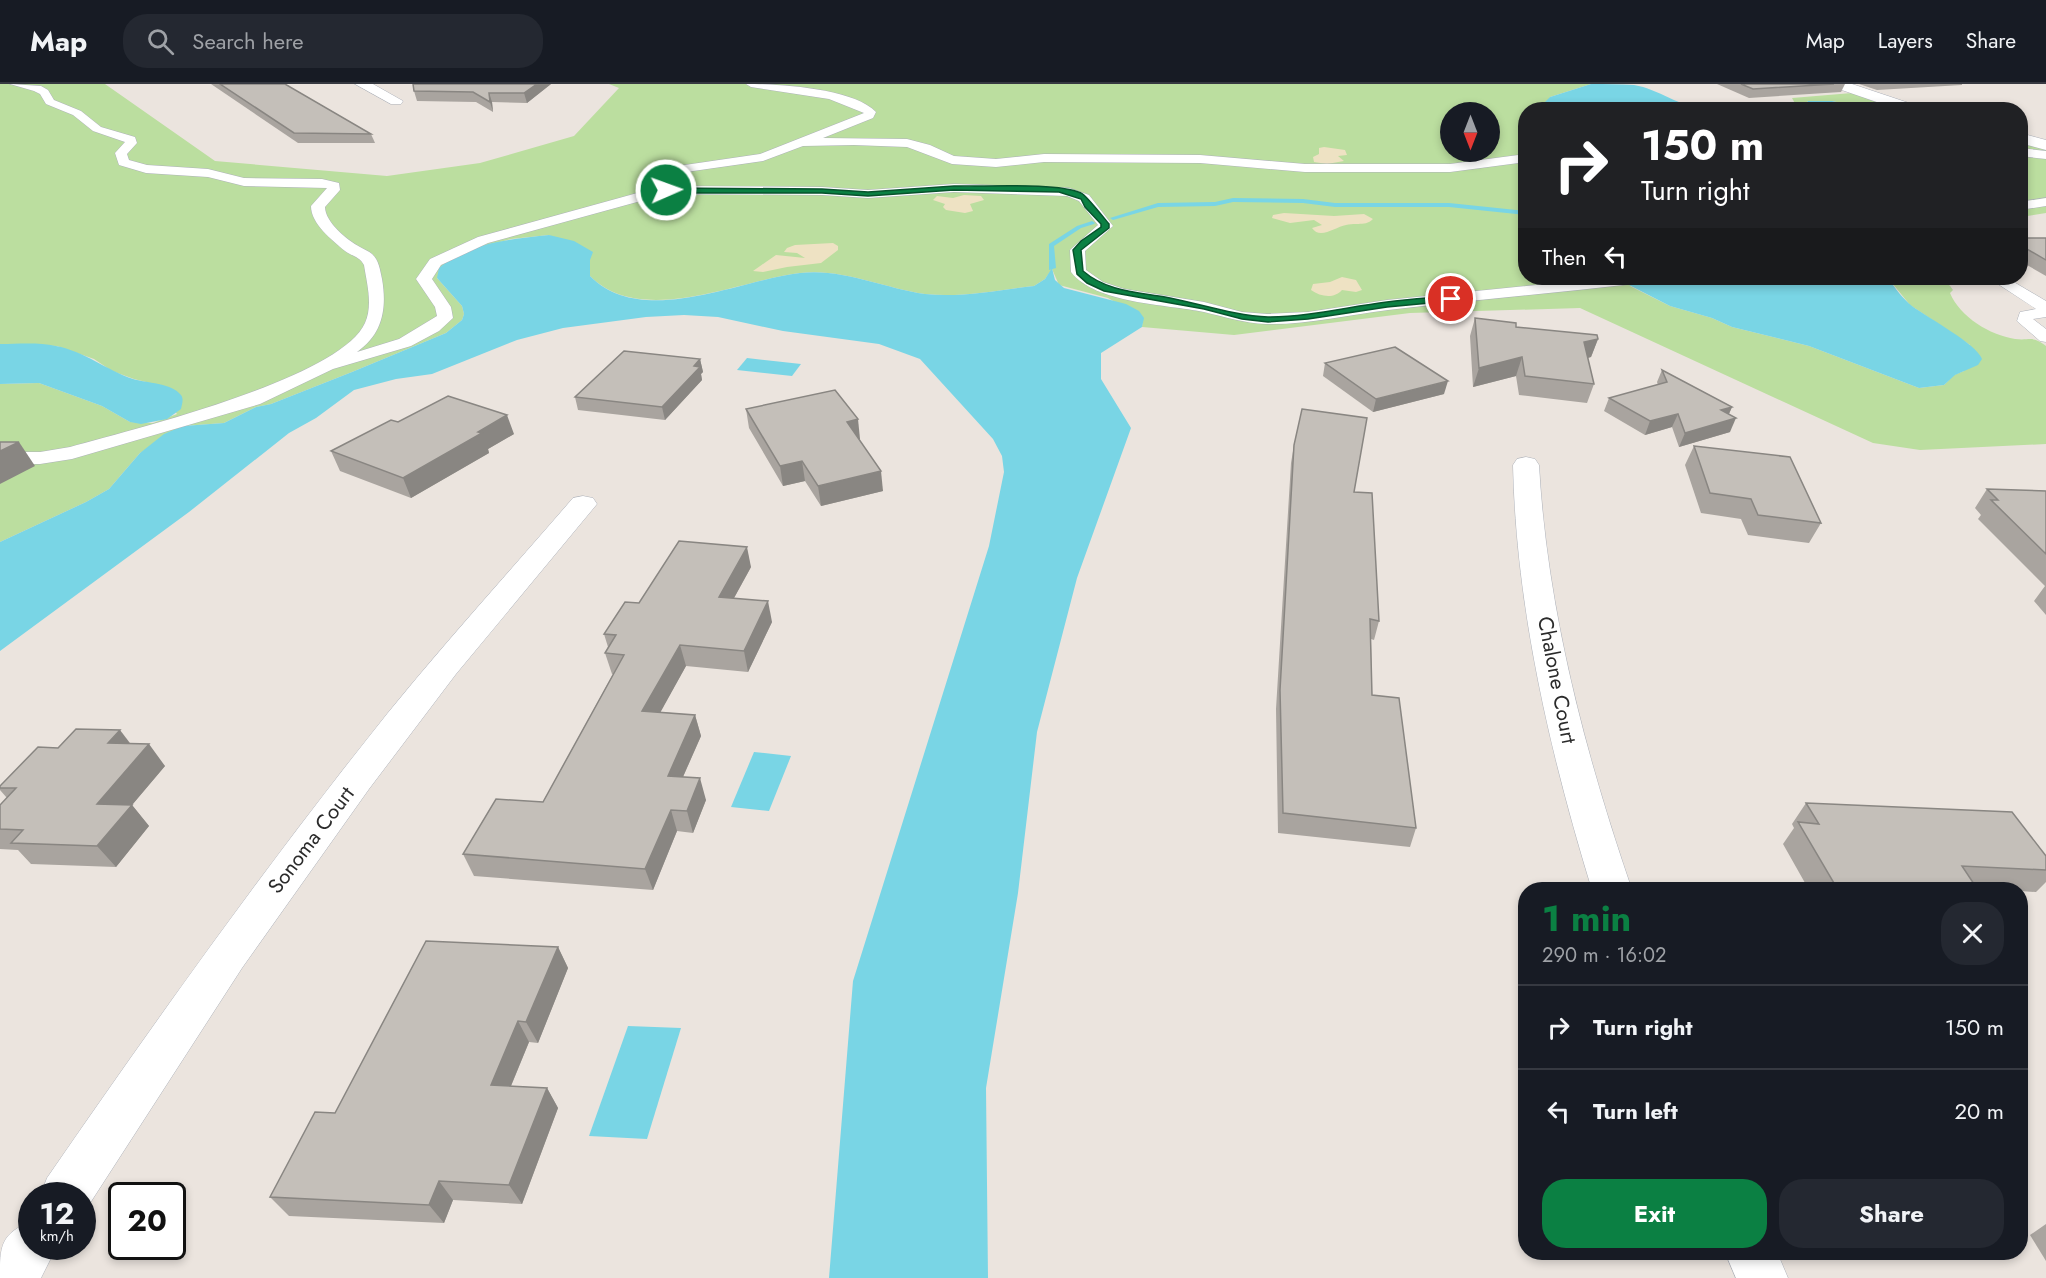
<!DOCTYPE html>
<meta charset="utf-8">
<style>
body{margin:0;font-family:Jost,sans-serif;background:#242831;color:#f1f3f6;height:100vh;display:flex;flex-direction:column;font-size:22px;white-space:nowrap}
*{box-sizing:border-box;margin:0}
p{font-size:20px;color:#9ea1a6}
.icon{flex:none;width:33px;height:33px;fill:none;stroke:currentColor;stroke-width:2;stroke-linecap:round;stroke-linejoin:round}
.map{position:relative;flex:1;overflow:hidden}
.drawer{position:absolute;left:1518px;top:798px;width:510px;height:378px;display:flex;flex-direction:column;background:#171b24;border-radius:24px;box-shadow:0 3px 9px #0003}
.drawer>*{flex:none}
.hud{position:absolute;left:1518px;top:18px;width:510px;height:183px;border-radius:24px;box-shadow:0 3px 9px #0003;background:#202124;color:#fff;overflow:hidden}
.needle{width:39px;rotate:180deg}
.controls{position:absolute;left:1440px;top:18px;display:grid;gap:12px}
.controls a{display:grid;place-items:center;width:60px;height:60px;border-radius:50%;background:#171b24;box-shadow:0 3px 9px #0003;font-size:30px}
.speed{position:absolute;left:18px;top:1098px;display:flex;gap:12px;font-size:30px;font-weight:700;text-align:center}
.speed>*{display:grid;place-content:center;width:78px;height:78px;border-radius:50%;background:#171b24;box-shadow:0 3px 9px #0003;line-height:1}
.speed small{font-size:15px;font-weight:400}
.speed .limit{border:3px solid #111;border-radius:9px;background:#fff;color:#111}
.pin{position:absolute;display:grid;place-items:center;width:51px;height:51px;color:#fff;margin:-26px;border:3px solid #fff;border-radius:50%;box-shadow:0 2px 6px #0007}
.me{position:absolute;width:66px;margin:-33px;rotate:88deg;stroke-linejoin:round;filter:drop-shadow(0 0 4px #0008)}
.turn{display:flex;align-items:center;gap:21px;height:126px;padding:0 24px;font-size:27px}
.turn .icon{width:78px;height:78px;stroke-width:2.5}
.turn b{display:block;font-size:42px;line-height:51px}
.then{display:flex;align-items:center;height:57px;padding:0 24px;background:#0003;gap:12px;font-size:22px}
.round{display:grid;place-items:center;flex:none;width:63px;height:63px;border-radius:24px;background:#242831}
.overview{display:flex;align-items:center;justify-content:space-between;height:102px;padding:0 24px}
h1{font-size:36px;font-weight:700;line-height:45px;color:#0b8043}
.cta{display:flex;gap:12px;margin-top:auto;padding:12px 24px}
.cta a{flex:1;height:69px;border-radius:24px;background:#0b8043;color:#fff;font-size:24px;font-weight:700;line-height:69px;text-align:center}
.cta a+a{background:#242831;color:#f1f3f6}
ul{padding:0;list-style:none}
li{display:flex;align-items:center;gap:18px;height:84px;padding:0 24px;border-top:2px solid #363941}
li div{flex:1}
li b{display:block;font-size:22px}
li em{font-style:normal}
header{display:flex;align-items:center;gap:36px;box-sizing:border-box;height:84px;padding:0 30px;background:#171b24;border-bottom:2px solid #363941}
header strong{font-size:28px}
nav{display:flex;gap:33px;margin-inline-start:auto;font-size:21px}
.search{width:420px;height:54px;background:#242831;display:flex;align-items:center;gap:15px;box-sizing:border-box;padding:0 21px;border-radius:24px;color:#9ea1a6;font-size:22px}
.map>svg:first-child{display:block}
.green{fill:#bbde9f;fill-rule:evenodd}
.sand{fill:#eee2c3}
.water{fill:#79d5e5}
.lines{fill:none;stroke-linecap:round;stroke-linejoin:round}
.stream{fill:#79d5e5;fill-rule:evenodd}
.service-casing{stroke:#aeb2ba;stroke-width:1}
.minor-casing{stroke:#aeb2ba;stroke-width:1}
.service{fill:#fff;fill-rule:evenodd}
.minor{fill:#fff;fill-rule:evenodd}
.wall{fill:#a9a49f}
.shaded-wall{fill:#898682}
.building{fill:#c4bfb9;stroke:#898682;stroke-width:1.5}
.route{fill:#0b8043;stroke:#07532c;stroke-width:1.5}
.labels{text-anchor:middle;stroke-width:5;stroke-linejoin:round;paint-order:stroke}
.street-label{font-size:21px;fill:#2b2b2b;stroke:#fff}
</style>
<header>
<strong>Map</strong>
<div class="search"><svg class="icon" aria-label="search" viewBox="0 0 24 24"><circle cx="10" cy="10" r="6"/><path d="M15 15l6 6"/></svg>Search here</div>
<nav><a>Map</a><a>Layers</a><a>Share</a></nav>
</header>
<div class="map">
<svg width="2046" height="1194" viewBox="0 0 2046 1194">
<rect width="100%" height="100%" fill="#ebe4de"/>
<g class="green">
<path d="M 0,0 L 105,0 L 215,77 L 387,92 L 480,79 L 574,52 L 619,4 L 609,0 L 1591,0 L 1550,13 L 1548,22 L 1556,25 L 1526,26 L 1526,194 L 1679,194 L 1630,202 L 1670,222 L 1712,234 L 1732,243 L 1809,262 L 1919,304 L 1944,301 L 1954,291 L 1964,287 L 1970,261 L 1910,221 L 1888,194 C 1908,194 1942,186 1953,206 L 1950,209 C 1960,233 1990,251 2015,255 C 2030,257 2032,251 2046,262 L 2046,360 L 1920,366 L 1873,359 L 1580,224 L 1410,229 L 1234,251 L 1142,243 L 1143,234 L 1108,214 L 1059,201 L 1052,185 L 1045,195 L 1034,202 C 998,206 961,214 925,210 C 883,204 843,184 800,189 C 739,196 642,244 590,192 L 590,176 L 549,151 L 511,155 L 465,168 L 437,194 L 462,222 L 464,230 L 462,236 L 446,249 L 352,288 L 271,320 L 256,323 L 224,339 L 183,342 L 140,369 L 109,405 L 86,418 L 0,458 L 0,300 L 39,299 L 102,322 L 130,338 L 153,339 L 177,330 L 154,300 L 134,295 L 112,287 L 94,275 L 57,262 L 0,260 ZM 1450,28 L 1490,28 L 1490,68 L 1450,68 Z"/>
<path d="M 1852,9 L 1904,25 L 1867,25 L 1832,17 L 1808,17 L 1806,20 L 1808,25 L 1798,25 L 1792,14 Z"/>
<path d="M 2020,58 L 2046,64 L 2046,129 L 2021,133 Z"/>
</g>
<g class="sand">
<path d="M 1324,63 L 1345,66 L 1347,71 L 1338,72 L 1344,77 L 1327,80 L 1314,78 L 1313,73 L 1319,70 L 1319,64 Z"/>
<path d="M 964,111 L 981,112 L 984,116 L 970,120 L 973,127 L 965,129 L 946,126 L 943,123 L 945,120 L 933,116 L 937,112 L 953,114 Z"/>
<path d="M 1284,129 L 1334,132 L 1364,130 L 1373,135 C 1365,143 1356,138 1346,141 C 1335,143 1320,156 1312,144 L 1322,141 L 1314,136 L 1290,139 L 1272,134 L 1273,131 Z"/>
<path d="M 833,159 L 838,162 L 838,166 L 821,179 L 787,183 L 763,188 L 753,187 L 776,171 L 805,174 L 797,169 L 784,168 L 787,164 L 795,161 Z"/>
<path d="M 1342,193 L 1356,196 L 1362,206 L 1356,208 L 1342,206 C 1334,215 1321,213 1311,206 L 1313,200 L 1330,198 Z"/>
</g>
<g class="water">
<path d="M 1591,0 C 1605,0 1620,0 1634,1 C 1659,5 1679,23 1705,25 L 1556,26 L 1544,19 L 1550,13 Z"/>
<path d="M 1808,17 L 1832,17 L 1867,25 L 1808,25 L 1806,20 Z"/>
<path d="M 549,151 L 574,157 L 593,168 L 590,176 L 590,192 C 642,245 739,196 800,189 C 843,184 883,204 925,210 C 961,214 998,206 1034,202 L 1045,195 L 1052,184 L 1055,196 L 1064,204 L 1126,220 L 1139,227 L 1144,234 L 1142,243 L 1101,269 L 1101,295 L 1131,344 L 1077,494 L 1037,648 L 1018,809 L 986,1004 L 988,1194 L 829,1194 L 853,897 L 989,462 L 1004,388 L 1002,372 L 993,355 L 920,275 L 879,260 L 783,247 L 718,233 L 684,231 L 646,233 L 563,244 L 517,256 L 432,290 L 396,295 L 354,306 L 316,334 L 289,349 L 189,428 L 0,567 L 0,458 L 86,418 L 109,405 L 140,369 L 164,350 L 183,342 L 224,339 L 256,323 L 271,320 L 352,288 L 446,249 L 462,236 L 464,230 L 462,222 L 437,194 L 439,184 C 469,158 512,155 549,151 Z"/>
<path d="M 1679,194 L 1888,194 C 1895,204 1903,215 1912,222 C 1928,234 1977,260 1982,275 L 1978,281 L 1955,291 L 1944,301 L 1919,304 L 1809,262 L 1732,243 L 1712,234 L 1670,222 L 1629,201 Z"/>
<path d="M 0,260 C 18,260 38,258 56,262 C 84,267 106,286 133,295 C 146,299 172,299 181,311 C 184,315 182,320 181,325 L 167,335 L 141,340 L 130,338 L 102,322 L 39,299 L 0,300 Z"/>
<path d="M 747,274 L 801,280 L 792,292 L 737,286 Z"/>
<path d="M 754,668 L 791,672 L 769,727 L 731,723 Z"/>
<path d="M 628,942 L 681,944 L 647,1055 L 589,1052 Z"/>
</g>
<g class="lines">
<g class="stream">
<path d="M 1233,114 L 1303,115 L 1335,119 L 1449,119 L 1526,127 L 1526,131 L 1449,123 L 1335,123 L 1303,119 L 1233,118 L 1215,122 L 1158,123 L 1113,136 L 1110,134 L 1158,119 L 1215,118 Z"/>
<path d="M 1092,137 L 1095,139 L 1094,140 L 1081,144 L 1054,162 L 1056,184 L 1049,186 L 1049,160 L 1077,142 Z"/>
</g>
<g class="service-casing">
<g id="service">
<path d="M 10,0 L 41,2 L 48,6 L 54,16 L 81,27 L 101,43 L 135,53 L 137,59 L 127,70 L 129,76 L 147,81 L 208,85 L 244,94 L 322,95 L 339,99 L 340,106 L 325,123 C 325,138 347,156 360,163 C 363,165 369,167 372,170 C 379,176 380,186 382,195 C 387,224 383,250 357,268 L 399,255 L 437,232 L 435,223 L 416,195 L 430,175 L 478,153 L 659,103 L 658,99 L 665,88 L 678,82 L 760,70 L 864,29 L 829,15 L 751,3 L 746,0 C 778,0 853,4 876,28 L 873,34 L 823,54 L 907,55 L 930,61 L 954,72 L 996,75 L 1044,70 L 1200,71 L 1305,80 L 1450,80 L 1526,70 L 1526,78 L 1450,88 L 1305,88 L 1200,79 L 1044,78 L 996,83 L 952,80 L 907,63 L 854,61 L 803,62 L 763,77 L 686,88 L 675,94 L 672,102 L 822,103 L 868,106 L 954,100 L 1069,104 L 1089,111 L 1113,142 L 1085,167 L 1086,186 L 1103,198 L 1124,205 L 1204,218 L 1242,228 L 1267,230 L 1308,228 L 1387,216 L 1606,194 L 1649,194 L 1641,199 C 1557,209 1472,216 1388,226 C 1347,231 1307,241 1266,240 C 1244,239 1225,233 1204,228 C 1166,220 1096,220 1071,188 L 1070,166 L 1098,141 L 1079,117 L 1067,112 L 954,108 L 868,114 L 822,111 L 666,110 L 488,159 L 441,181 L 432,195 L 451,223 L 453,234 L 439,247 L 411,262 L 333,285 L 260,320 L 72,375 L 40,380 L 0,380 L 0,368 L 40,368 L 70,363 C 130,346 340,295 365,239 C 373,221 367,200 364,181 C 360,173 352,172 345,167 C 332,156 311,140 311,122 L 327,104 L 244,102 L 208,93 L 146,89 L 119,81 L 115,69 L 125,58 L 93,47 L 73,31 L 46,20 L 40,10 L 34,7 Z"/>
<path d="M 2020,64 L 2046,67 L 2046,75 L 2020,72 Z"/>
<path d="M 2046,114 L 2046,122 L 2020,126 L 2020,118 Z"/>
<path d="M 1989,194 L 2007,194 L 2046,217 L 2046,233 L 2033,235 L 2046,245 L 2046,258 L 2040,257 L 2017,237 L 2020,228 L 2036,225 Z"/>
</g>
</g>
<g class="minor-casing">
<g id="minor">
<path d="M 355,0 L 373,0 L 403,17 L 401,20 L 391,20 Z"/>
<path d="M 1831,0 L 1852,0 L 1921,23 L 1923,26 L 1900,26 L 1833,3 Z"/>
<path d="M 2020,49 L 2046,56 L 2046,66 L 2020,59 Z"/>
<path d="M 1526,373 L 1535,375 L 1539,381 C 1547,525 1585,669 1632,806 L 1592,806 C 1550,669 1516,524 1513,381 L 1517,375 Z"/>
<path d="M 583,412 L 593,414 L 597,420 L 456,590 L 369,705 L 242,884 L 83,1130 L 82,1112 L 40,1112 L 47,1094 C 156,936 267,780 387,630 C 447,556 511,486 573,414 Z"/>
<path d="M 32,1137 L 32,1162 L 57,1162 L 41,1194 L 0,1194 C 0,1162 0,1150 32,1137 Z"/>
<path d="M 1725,1168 L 1777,1168 L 1788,1194 L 1736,1194 Z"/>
</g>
</g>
<use href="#service" class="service"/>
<use href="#minor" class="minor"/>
</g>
<g class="wall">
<path d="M 211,0 L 285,0 L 371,50 L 375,59 L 298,59 Z"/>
<path d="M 413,0 L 551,0 L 527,19 L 492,18 L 493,28 L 476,18 L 417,17 L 414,7 Z"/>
<path d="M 1717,0 L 1845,0 L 1841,8 L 1749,14 Z"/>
<path d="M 1859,0 L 1962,0 L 1962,1 L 1877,6 Z"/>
<path d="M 2020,154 L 2046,154 L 2046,192 L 2020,177 Z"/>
<path d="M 1475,234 L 1516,243 L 1598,255 L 1591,273 L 1588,274 L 1594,300 L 1587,319 L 1519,311 L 1516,292 L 1473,303 L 1470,252 Z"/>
<path d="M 700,275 L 703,288 L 701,290 L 702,296 L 665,336 L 578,326 L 575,313 Z"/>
<path d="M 1325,279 L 1444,310 L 1373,328 L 1323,292 Z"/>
<path d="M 1662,286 L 1732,323 L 1729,330 L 1730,348 L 1679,363 L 1672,343 L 1645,351 L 1604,327 L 1609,314 L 1658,301 L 1657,298 Z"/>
<path d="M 746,325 L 860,355 L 859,355 L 883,407 L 821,422 L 805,397 L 783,402 L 749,344 Z"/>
<path d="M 398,338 L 514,350 L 488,365 L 489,369 L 411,414 L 340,387 L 331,367 Z"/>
<path d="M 1294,361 L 1354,408 L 1379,537 L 1374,556 L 1371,555 L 1372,611 L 1416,744 L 1410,763 L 1278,749 L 1276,625 L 1291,379 Z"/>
<path d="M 1694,362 L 1821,439 L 1809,459 L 1748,451 L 1741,435 L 1701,429 L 1685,381 Z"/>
<path d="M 1987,405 L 2046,407 L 2046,531 L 2034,517 L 2045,502 L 1978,435 L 1981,431 L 1975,424 Z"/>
<path d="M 751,483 L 734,514 L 772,538 L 748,588 L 686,582 L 660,628 L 695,631 L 701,652 L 683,693 L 706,716 L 693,749 L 677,747 L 653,806 L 474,792 L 463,770 L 543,718 L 613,590 L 612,590 L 605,569 L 608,563 L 604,550 L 639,519 Z"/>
<path d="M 130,660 L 165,682 L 132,721 L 149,742 L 116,783 L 31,780 L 18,766 L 0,765 L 0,721 L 7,714 L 0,706 L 0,702 L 58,664 Z"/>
<path d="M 1806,719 L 2046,772 L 2046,798 L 2036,808 L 2020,807 L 2020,806 L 1978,805 L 1809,806 L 1783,760 L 1794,744 L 1792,740 Z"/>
<path d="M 558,863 L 568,884 L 538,959 L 529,958 L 511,1002 L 547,1004 L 558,1024 L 522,1120 L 453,1116 L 444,1139 L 289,1132 L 270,1113 L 335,1029 Z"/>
<path d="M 2046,1140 L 2046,1177 L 2030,1151 Z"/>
</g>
<g class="shaded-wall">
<path d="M 537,0 L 551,0 L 527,19 L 524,9 Z"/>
<path d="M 489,9 L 492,18 L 493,28 L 490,18 Z"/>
<path d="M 1598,255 L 1591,273 L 1578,276 L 1584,258 Z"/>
<path d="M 1522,273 L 1516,292 L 1473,303 L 1479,284 Z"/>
<path d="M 700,275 L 703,288 L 701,290 L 702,296 L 665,336 L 662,323 L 694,282 Z"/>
<path d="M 1448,297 L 1444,310 L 1373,328 L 1376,315 Z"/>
<path d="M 1732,323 L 1726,336 L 1721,326 Z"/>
<path d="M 1678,330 L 1672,343 L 1645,351 L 1650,337 Z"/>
<path d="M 507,331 L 514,350 L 488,365 L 489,369 L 411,414 L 403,394 L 478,348 Z"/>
<path d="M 1736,334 L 1730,348 L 1679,363 L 1685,349 Z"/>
<path d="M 858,335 L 860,355 L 849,357 L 847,338 Z"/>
<path d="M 19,358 L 35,382 L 0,400 L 0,367 Z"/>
<path d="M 802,377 L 805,397 L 783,402 L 780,382 Z"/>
<path d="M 881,387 L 883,407 L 821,422 L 818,402 Z"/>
<path d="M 747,463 L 751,483 L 723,534 L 719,513 Z"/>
<path d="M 768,517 L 772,538 L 748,588 L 744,567 Z"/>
<path d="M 680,561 L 686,582 L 649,649 L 642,627 Z"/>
<path d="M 695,631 L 701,652 L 674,713 L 668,692 Z"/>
<path d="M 120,646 L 136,667 L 108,659 Z"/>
<path d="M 149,660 L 165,682 L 132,721 L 149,742 L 116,783 L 97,762 L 97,720 Z"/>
<path d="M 700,694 L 706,716 L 693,749 L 687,727 Z"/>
<path d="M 671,726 L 677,747 L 653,806 L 645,785 Z"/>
<path d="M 558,863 L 568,884 L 538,959 L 526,938 Z"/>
<path d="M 518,937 L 529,958 L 503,1021 L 491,1001 Z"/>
<path d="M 547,1004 L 558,1024 L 522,1120 L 509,1101 Z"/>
<path d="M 439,1097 L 453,1116 L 444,1139 L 429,1121 Z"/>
</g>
<g class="building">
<path d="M 220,0 L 285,0 L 371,50 L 294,49 Z"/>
<path d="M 413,0 L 537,0 L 524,9 L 489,9 L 490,18 L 473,8 L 414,7 Z"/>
<path d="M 1741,0 L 1834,0 L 1753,5 Z"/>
<path d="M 2020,154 L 2046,154 L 2046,176 L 2020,161 Z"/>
<path d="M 1475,234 L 1516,239 L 1516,243 L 1597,251 L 1598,255 L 1584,258 L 1594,300 L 1525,292 L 1522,273 L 1479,284 Z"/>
<path d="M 1395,263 L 1448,297 L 1376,315 L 1325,279 Z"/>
<path d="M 624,267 L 700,275 L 694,282 L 700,283 L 662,323 L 575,313 Z"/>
<path d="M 1662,286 L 1732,323 L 1721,326 L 1736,334 L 1685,349 L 1678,330 L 1650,337 L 1609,314 L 1667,298 Z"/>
<path d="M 835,306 L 858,335 L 847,338 L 881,387 L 818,402 L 802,377 L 780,382 L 746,325 Z"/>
<path d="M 448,312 L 507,331 L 478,348 L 482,349 L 403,394 L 331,367 L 391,336 L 398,338 Z"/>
<path d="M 1302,325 L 1367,334 L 1354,408 L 1372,409 L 1379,537 L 1370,535 L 1372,611 L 1399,614 L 1416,744 L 1283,729 L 1280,606 L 1294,361 Z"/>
<path d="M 0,358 L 19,358 L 0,367 Z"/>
<path d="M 1694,362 L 1790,373 L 1821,439 L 1758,431 L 1751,415 L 1710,409 Z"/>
<path d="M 1987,405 L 2046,407 L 2046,470 L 1991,416 L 1998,416 Z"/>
<path d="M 679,457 L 747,463 L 719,513 L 768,517 L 744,567 L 680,561 L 642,627 L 695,631 L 668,692 L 700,694 L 687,727 L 671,726 L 645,785 L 463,770 L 496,715 L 543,718 L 624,571 L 605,569 L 616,551 L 604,550 L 625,518 L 639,519 Z"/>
<path d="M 76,645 L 120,646 L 108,659 L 149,660 L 97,720 L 132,721 L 97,762 L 11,759 L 23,746 L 0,745 L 0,721 L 16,704 L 0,704 L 0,702 L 38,663 L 58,664 Z"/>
<path d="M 1806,719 L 2012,728 L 2046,772 L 2046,786 L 1962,782 L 1978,806 L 1838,806 L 1798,738 L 1819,740 Z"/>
<path d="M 426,857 L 558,863 L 526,938 L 518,937 L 491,1001 L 547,1004 L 509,1101 L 439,1097 L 429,1121 L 270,1113 L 315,1028 L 335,1029 Z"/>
</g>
<path class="route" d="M 954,102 C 984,103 1056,98 1081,109 C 1085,110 1104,134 1109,140 L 1109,144 L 1081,166 L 1083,187 C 1106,207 1136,208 1165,213 C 1197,219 1236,232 1268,233 C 1308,233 1347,223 1387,218 C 1408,215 1429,214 1451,212 L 1455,215 L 1451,217 L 1387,223 L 1308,235 L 1268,238 L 1242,235 L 1204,225 L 1104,207 L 1087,199 L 1077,190 L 1073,166 L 1081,157 L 1101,143 L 1101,140 L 1085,123 L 1081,115 L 1059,108 L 954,106 L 868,112 L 822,109 L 666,109 L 663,106 L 666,104 L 822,105 L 868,108 Z"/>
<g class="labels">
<g class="street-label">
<text transform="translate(1557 596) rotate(79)" y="7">Chalone Court</text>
<text transform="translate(311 756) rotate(-53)" y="7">Sonoma Court</text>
</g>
</g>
</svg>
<div class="controls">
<a><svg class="needle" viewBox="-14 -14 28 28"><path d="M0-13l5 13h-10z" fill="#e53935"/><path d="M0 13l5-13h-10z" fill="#9ea1a6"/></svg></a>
</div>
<div class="speed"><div>12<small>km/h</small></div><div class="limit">20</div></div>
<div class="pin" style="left:1451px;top:215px;background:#d93025"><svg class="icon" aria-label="arrive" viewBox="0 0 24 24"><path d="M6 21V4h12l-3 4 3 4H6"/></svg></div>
<svg class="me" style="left:666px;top:106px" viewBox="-20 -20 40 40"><circle r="17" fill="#0b8043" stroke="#fff" stroke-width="3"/><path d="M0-11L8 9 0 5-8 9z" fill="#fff"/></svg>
<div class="hud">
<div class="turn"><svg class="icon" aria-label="right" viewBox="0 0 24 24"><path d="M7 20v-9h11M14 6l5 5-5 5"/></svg><div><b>150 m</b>Turn right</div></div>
<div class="then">Then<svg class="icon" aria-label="left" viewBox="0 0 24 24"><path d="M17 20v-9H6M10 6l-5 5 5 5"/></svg></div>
</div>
<section class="drawer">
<div class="overview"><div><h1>1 min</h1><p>290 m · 16:02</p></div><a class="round"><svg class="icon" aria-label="close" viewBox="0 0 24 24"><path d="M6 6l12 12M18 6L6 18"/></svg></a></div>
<ul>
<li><svg class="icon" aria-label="right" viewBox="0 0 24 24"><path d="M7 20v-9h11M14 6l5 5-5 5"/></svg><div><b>Turn right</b></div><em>150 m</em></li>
<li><svg class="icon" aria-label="left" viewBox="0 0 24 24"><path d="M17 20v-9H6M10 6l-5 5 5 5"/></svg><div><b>Turn left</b></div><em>20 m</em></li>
</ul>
<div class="cta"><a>Exit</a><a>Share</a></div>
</section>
</div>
